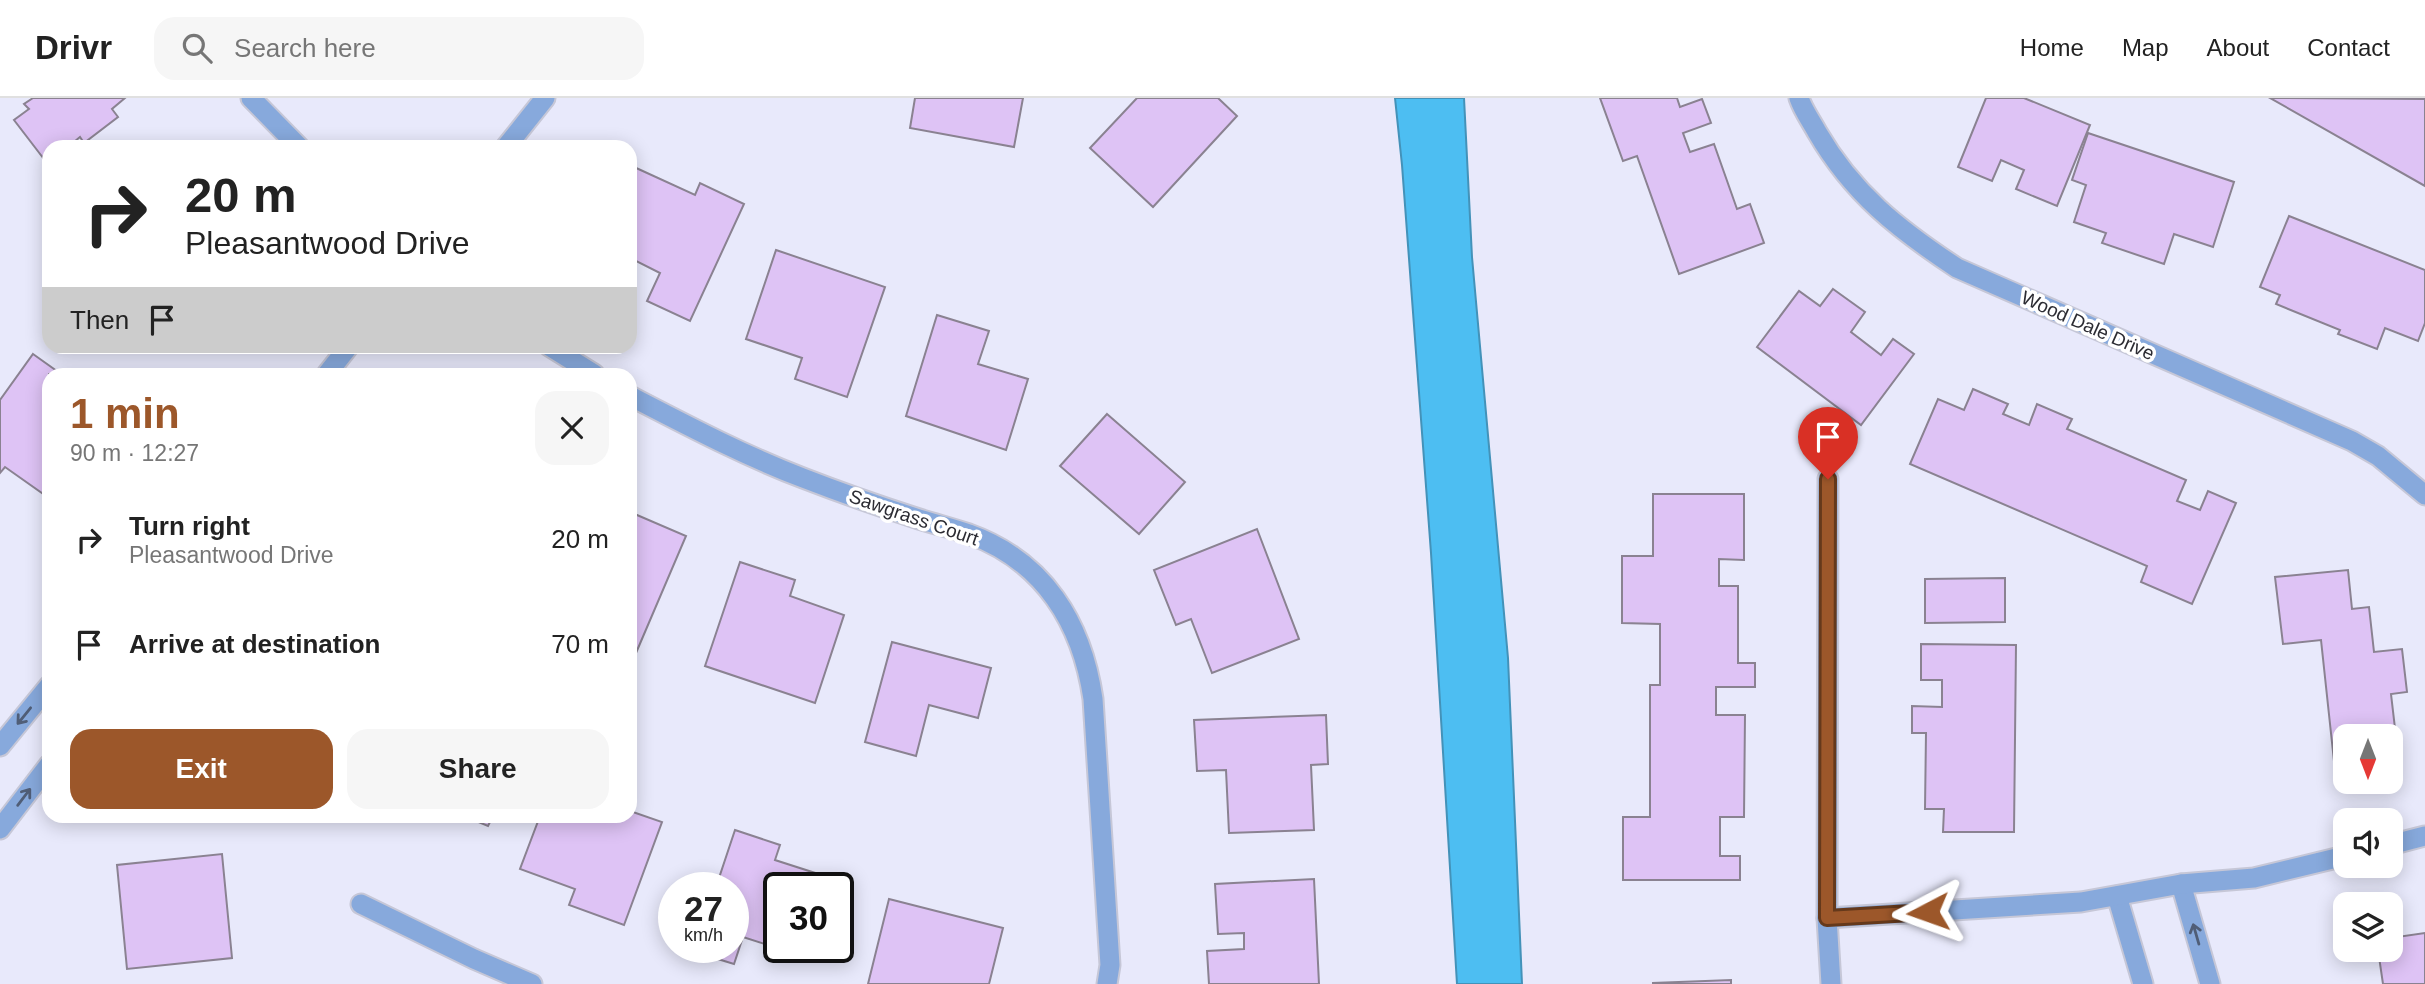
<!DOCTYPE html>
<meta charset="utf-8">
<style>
body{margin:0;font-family:Arial,sans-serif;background:#f6f6f6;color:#222;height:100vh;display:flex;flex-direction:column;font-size:26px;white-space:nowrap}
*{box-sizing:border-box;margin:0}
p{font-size:23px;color:#767676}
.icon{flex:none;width:38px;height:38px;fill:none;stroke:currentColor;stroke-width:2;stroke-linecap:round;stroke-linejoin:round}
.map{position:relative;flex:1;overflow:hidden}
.details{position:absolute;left:42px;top:270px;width:595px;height:455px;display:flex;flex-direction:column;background:#fff;border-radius:21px;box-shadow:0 4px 18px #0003}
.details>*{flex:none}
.banner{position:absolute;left:42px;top:42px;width:595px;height:214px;border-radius:21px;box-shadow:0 4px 18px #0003;background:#fff;color:#222;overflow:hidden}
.needle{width:46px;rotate:180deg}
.tools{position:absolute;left:2333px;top:626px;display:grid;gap:14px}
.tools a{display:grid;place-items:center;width:70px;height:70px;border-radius:14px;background:#fff;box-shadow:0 4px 18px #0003;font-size:35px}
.speed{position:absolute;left:658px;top:774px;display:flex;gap:14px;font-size:35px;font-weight:700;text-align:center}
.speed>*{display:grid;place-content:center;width:91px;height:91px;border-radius:50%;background:#fff;box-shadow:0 4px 18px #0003;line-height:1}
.speed small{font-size:18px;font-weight:400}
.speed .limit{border:4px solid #111;border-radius:10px;background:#fff;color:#111}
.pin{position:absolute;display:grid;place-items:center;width:60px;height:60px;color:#fff;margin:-72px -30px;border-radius:50% 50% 50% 0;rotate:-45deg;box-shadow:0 0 7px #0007}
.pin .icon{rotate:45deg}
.me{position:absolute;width:77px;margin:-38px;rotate:266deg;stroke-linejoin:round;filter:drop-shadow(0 0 5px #0008)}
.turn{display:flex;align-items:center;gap:24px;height:147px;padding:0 28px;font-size:32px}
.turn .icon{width:91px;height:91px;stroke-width:2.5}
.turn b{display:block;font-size:49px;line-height:60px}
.then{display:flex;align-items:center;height:66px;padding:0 28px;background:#0003;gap:14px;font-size:26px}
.round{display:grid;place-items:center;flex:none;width:74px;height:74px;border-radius:21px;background:#f6f6f6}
.headline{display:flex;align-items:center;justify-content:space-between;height:119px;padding:0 28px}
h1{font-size:42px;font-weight:700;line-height:52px;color:#9c572a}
.cta{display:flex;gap:14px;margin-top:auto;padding:14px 28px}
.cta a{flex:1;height:80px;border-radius:21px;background:#9c572a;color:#fff;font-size:28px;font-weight:700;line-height:80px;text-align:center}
.cta a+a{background:#f6f6f6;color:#222}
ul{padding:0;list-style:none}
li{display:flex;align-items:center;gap:21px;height:105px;padding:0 28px}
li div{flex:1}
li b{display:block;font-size:26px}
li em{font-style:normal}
header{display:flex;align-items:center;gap:42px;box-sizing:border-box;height:98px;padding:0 35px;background:#fff;border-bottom:2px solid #e0e0e0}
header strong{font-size:33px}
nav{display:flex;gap:38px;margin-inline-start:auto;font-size:24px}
.search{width:490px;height:63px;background:#f6f6f6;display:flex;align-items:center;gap:18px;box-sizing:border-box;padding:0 24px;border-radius:21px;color:#767676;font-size:26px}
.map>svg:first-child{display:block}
.water{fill:#4dbef2;stroke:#4392b9;stroke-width:2}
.building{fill:#dec3f5;stroke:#8a8291;stroke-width:2}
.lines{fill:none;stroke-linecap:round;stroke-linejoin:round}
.minor-casing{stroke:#c6c7d7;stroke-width:23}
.minor{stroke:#87a9dc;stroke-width:19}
.oneway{stroke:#505e77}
.route-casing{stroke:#65391b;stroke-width:18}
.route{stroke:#9c572a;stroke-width:12}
.labels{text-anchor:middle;stroke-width:7;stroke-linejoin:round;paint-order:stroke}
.street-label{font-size:19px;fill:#2c2c33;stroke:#fff}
</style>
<header>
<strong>Drivr</strong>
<div class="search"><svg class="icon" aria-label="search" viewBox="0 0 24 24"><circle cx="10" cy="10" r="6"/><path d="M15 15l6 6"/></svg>Search here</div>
<nav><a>Home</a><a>Map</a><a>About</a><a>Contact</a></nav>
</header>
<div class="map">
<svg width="2425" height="886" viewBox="0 0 2425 886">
<rect width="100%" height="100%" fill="#e8e9fb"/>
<path class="water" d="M 1395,0 L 1464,0 L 1472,159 L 1508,560 L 1522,886 L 1457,886 L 1431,455 L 1402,67 Z"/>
<g class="building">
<path d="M 33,0 L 125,0 L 112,11 L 118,19 L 84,45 L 80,39 L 68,49 L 49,49 L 47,65 L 14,22 L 29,11 L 24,6 Z"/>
<path d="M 915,0 L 1023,0 L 1014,49 L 910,30 Z"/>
<path d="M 1137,0 L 1218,0 L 1237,18 L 1153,109 L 1090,50 Z"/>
<path d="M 1600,0 L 1677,0 L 1680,9 L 1702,1 L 1711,25 L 1683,35 L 1690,54 L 1714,46 L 1737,111 L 1750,106 L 1764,145 L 1679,176 L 1637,58 L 1623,63 Z"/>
<path d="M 1986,0 L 2024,0 L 2090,27 L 2057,108 L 2016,91 L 2024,72 L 2001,62 L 1992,83 L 1958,69 Z"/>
<path d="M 2271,0 L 2425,1 L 2425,88 L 2270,0 Z"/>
<path d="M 2088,35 L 2234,84 L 2213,149 L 2174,136 L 2164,166 L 2102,145 L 2106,135 L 2074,124 L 2086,87 L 2072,82 Z"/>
<path d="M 634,69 L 695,97 L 700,85 L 744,106 L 690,223 L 647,203 L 660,175 L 630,160 L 630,78 Z"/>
<path d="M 2289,118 L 2425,172 L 2425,225 L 2418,243 L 2385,230 L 2377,251 L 2338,236 L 2340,232 L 2276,206 L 2280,197 L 2260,189 Z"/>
<path d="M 776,152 L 885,189 L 847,299 L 795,281 L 802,260 L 746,241 Z"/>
<path d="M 1833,191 L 1865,214 L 1851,234 L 1881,257 L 1893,241 L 1914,256 L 1861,327 L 1757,249 L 1799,193 L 1820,208 Z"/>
<path d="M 937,217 L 989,233 L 978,266 L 1028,281 L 1006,352 L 906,318 Z"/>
<path d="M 33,256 L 61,276 L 49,276 L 49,400 L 5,369 L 0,375 L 0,302 Z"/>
<path d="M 1973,291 L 2008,306 L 2003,316 L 2029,327 L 2037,306 L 2072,321 L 2067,331 L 2186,382 L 2177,403 L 2200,412 L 2208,393 L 2236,405 L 2192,506 L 2141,484 L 2147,468 L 1910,366 L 1938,301 L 1964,312 Z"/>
<path d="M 1107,316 L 1185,384 L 1139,436 L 1060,368 Z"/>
<path d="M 1653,396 L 1744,396 L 1744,462 L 1719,461 L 1719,488 L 1738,488 L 1738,565 L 1755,565 L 1755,589 L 1716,589 L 1716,617 L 1745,617 L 1744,719 L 1720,719 L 1720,758 L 1740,758 L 1740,782 L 1623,782 L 1623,719 L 1650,719 L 1650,587 L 1660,587 L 1660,526 L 1622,525 L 1622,458 L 1653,458 Z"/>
<path d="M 630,414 L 686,438 L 630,569 Z"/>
<path d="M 1257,431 L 1299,541 L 1212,575 L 1191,521 L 1176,527 L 1154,472 Z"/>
<path d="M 740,464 L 795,482 L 790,498 L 844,517 L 815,605 L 705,568 Z"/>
<path d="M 2348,472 L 2352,511 L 2369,509 L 2374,554 L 2402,551 L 2407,594 L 2391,596 L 2398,656 L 2390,656 L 2390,639 L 2345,639 L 2345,661 L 2334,663 L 2321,542 L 2283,546 L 2275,479 Z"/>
<path d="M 2005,480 L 2005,524 L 1925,525 L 1925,481 Z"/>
<path d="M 892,544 L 991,570 L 978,620 L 929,607 L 916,658 L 865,644 Z"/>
<path d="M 1921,546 L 2016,547 L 2014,734 L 1943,734 L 1944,711 L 1925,711 L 1926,635 L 1912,635 L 1912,608 L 1942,609 L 1942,582 L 1921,582 Z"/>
<path d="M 1326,617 L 1328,666 L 1311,667 L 1314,732 L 1229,735 L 1226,672 L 1197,673 L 1194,622 Z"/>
<path d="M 630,713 L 662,724 L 624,827 L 569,807 L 575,791 L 520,771 L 540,718 L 630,718 Z"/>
<path d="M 464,718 L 493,718 L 488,728 Z"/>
<path d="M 735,732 L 780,747 L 775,762 L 837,782 L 835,789 L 779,789 L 779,849 L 815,849 L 811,861 L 743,839 L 734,866 L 695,854 L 697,849 L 733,849 L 733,789 L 716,789 Z"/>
<path d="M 222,756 L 232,860 L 127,871 L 117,767 Z"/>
<path d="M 1314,781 L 1319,886 L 1209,886 L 1207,853 L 1244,851 L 1244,835 L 1218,836 L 1215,786 Z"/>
<path d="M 889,801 L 1003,830 L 989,886 L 868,886 Z"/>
<path d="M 2425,835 L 2425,886 L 2383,886 L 2378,852 L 2390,852 L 2390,840 Z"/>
<path d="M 1731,882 L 1731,886 L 1653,886 L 1653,885 Z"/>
</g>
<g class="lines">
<g class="minor-casing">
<g id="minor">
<path d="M 251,0 L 299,49"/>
<path d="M 1799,0 C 1803,12 1811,23 1817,34 C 1853,96 1898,131 1957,170 L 2352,343 L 2378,358 L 2425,397"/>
<path d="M 506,49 L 545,0"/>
<path d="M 549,248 L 594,276"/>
<path d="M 327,276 L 349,248"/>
<path d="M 630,298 C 686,327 743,357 803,380 C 839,394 876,407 913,419 C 931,425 951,430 969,436 C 1044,463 1082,525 1093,601 L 1110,867 L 1107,886"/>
<path d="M 1828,381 L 1827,820 L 1831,886"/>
<path d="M 0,648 L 49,588"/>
<path d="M 0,731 L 49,667"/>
<path d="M 2390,747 L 2425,738"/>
<path d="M 2181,786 L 2210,886"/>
<path d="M 2117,798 L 2143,886"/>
<path d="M 361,806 L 474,861 L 532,886"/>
<path d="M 1827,820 L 2081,804 L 2181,786 L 2254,780 L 2345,758"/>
</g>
</g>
<use href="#minor" class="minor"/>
</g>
<defs><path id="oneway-shaft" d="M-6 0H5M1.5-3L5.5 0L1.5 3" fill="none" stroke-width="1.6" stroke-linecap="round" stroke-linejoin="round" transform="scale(1.75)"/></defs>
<g class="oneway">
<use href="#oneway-shaft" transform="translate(24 618) rotate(129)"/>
<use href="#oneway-shaft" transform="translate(24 699) rotate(-53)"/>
<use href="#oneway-shaft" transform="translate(2196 836) rotate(-106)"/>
</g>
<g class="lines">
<g class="route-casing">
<path id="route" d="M 1828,381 L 1827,820 L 1928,814"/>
</g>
<use href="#route" class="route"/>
</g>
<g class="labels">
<g class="street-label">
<text transform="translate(2088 227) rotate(24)" y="7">Wood Dale Drive</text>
<text transform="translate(914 419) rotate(19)" y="7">Sawgrass Court</text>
</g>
</g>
</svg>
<div class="tools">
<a><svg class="needle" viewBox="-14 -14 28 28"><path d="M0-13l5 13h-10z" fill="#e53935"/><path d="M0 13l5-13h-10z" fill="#767676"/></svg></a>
<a><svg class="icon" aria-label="sound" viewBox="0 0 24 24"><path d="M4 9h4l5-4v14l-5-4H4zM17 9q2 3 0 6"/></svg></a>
<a><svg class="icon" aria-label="layers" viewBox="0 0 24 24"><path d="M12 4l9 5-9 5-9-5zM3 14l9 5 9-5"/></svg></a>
</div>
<div class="speed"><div>27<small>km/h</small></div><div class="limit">30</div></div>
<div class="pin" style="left:1828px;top:381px;background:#d93025"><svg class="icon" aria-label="arrive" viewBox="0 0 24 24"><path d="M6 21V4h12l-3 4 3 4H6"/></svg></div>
<svg class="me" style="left:1928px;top:814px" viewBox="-20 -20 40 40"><path d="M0-17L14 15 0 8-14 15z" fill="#9c572a" stroke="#fff" stroke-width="4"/></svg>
<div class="banner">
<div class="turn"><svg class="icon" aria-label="right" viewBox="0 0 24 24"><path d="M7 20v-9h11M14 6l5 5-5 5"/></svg><div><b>20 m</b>Pleasantwood Drive</div></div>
<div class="then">Then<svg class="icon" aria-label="arrive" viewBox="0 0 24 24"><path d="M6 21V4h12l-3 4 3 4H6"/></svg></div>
</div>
<section class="details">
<div class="headline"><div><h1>1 min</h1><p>90 m · 12:27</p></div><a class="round"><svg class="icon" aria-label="close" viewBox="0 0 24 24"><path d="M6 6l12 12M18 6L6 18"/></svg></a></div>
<ul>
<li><svg class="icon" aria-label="right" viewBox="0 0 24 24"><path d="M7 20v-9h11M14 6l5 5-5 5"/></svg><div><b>Turn right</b><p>Pleasantwood Drive</p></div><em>20 m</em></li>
<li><svg class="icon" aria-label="arrive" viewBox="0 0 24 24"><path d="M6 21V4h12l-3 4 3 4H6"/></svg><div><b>Arrive at destination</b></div><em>70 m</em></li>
</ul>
<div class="cta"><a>Exit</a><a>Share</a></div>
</section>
</div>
